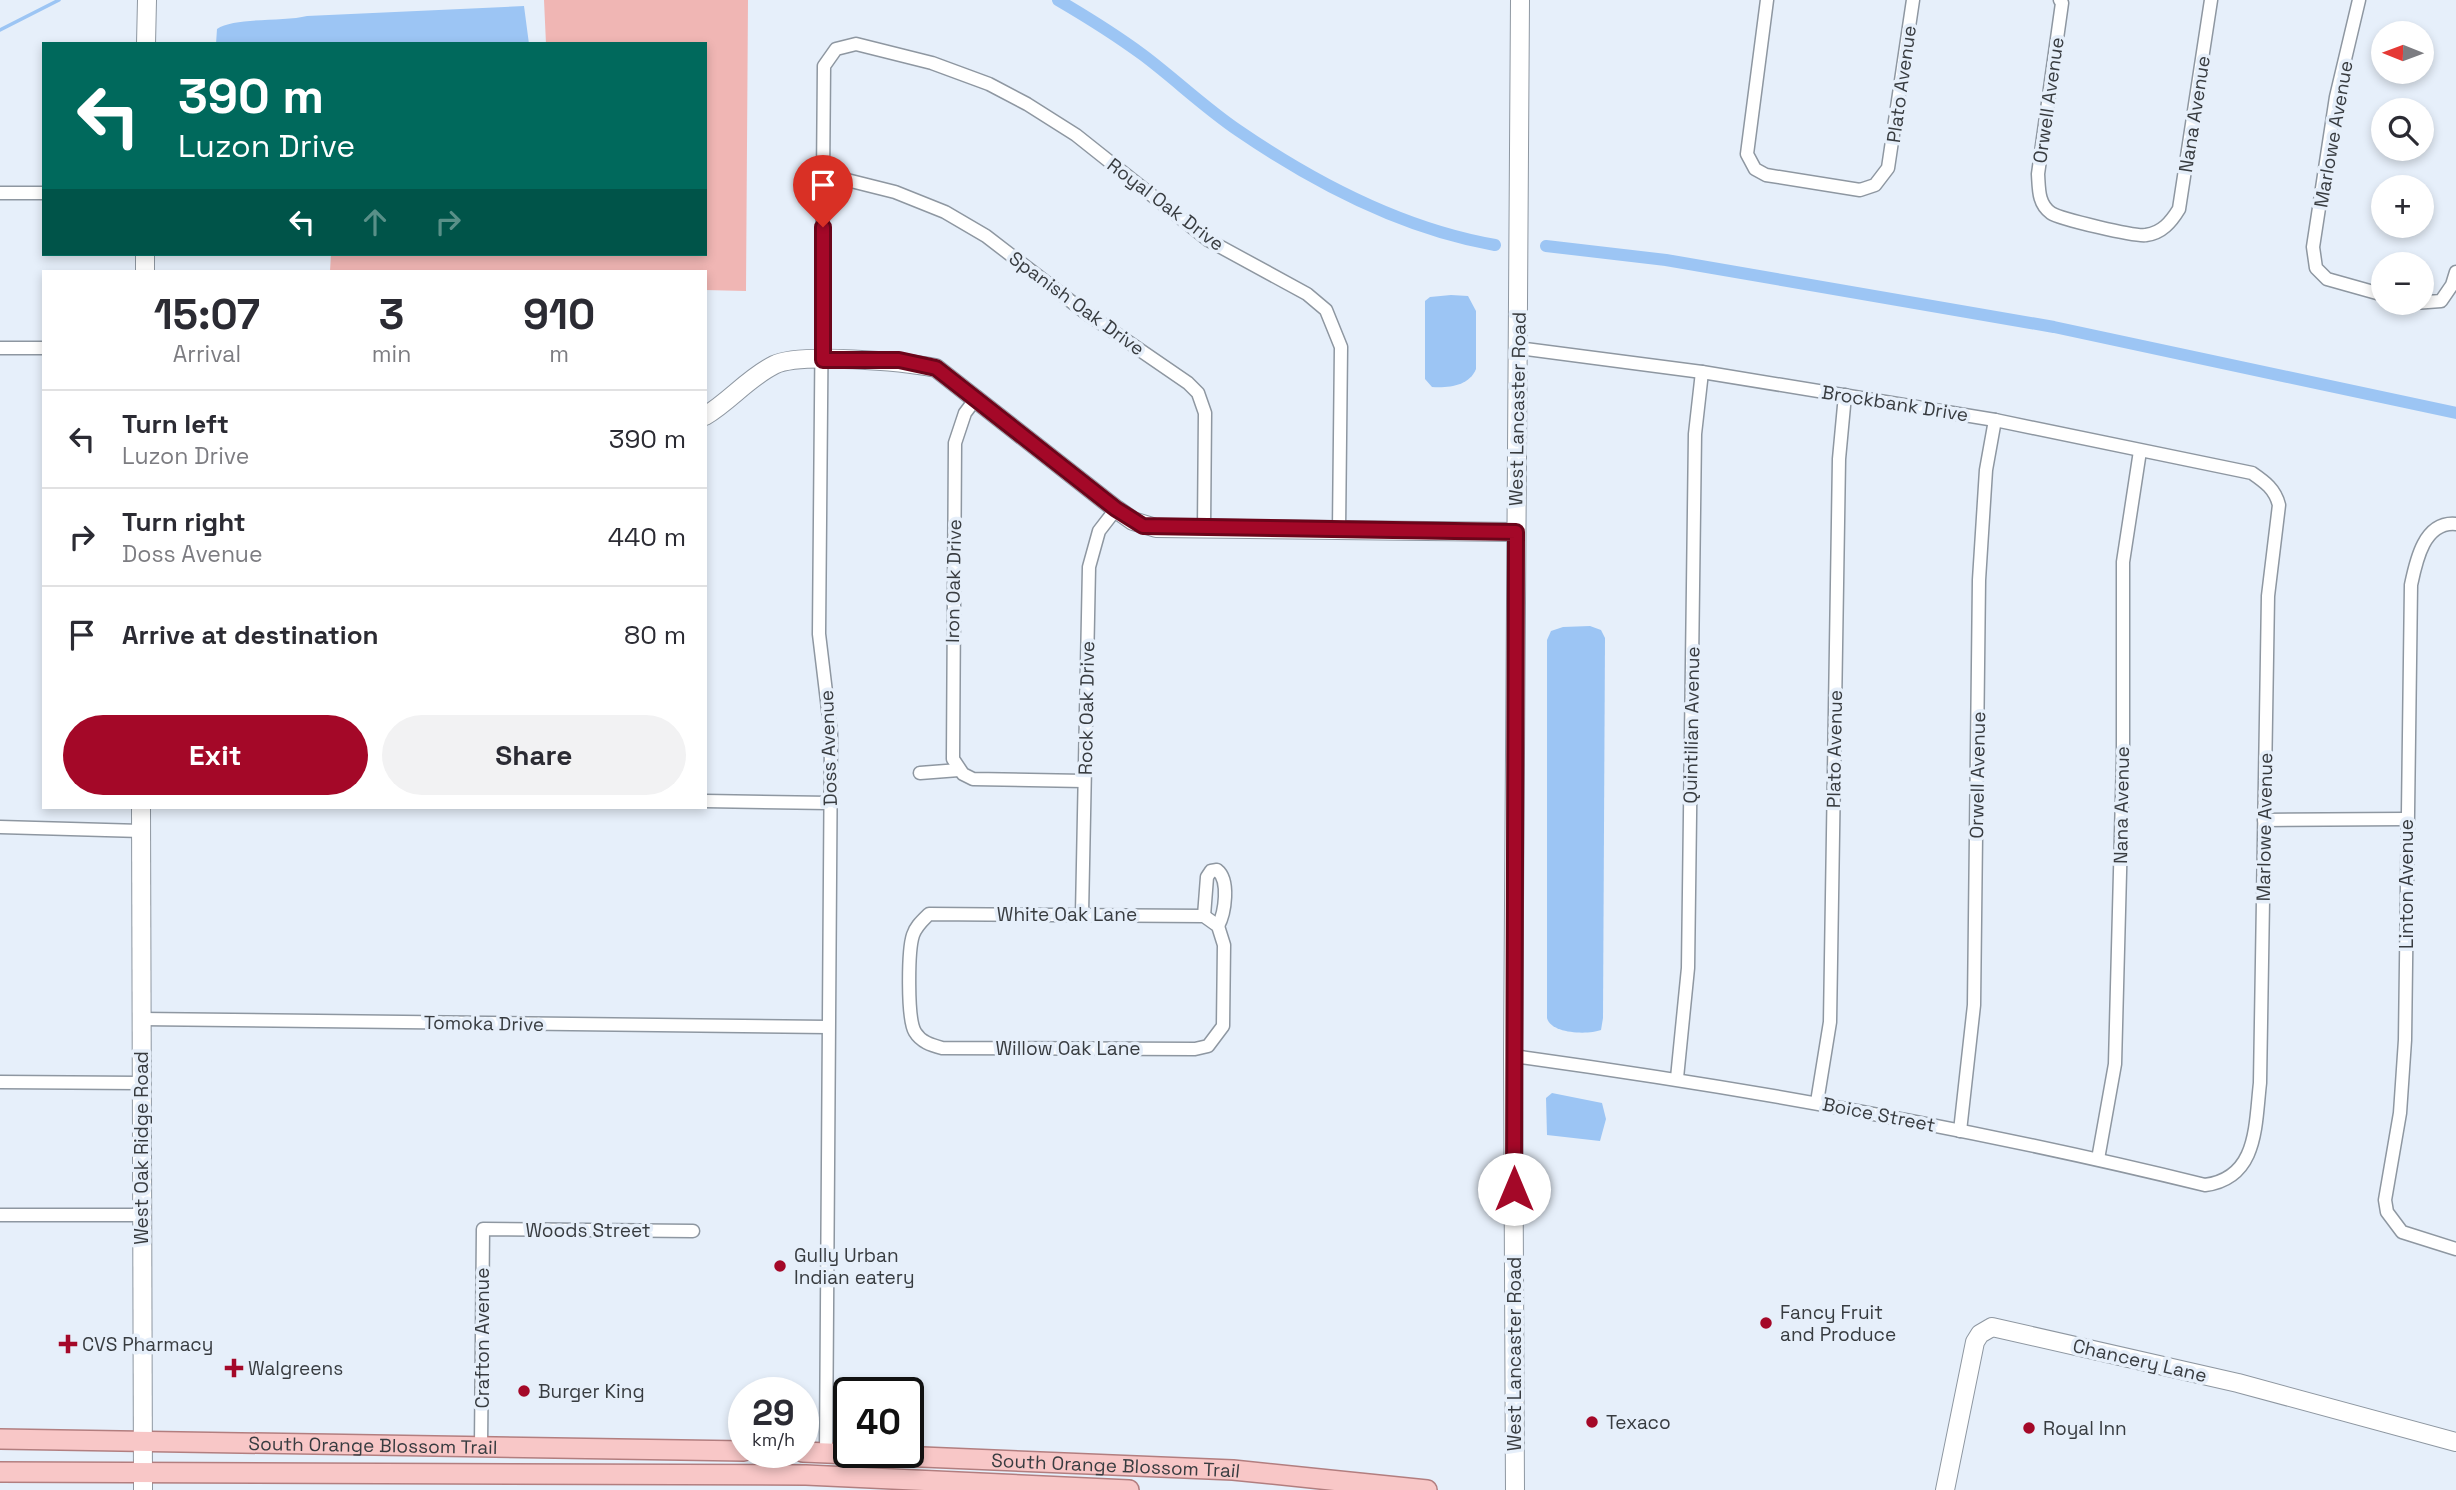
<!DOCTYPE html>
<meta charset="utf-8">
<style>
body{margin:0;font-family:"Space Grotesk",sans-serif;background:#f2f2f3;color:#2b2b33;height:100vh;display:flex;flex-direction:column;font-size:26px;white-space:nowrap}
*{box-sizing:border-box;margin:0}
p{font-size:23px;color:#7c7c81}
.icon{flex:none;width:38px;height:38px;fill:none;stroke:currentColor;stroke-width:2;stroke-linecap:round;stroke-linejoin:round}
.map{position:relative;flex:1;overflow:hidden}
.drawer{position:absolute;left:42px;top:270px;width:665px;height:539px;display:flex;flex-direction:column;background:#fff;border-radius:0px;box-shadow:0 4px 10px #0003}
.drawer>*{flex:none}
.banner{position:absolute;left:42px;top:42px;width:665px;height:214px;border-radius:0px;box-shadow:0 4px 10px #0003;background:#00695c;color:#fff;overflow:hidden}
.needle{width:46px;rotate:271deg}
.fabs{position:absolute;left:2371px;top:21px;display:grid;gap:14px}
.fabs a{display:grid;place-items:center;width:63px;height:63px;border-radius:50%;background:#fff;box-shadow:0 4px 10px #0003;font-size:35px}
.speed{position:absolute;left:728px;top:1377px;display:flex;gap:14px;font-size:35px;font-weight:700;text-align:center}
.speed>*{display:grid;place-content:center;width:91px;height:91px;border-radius:50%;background:#fff;box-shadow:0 4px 10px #0003;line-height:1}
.speed small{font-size:18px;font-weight:400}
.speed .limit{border:4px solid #111;border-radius:10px;background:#fff;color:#111}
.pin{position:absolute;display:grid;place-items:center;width:60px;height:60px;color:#fff;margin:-72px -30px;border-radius:50% 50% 50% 0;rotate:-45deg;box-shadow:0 0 7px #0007}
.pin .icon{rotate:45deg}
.me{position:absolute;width:77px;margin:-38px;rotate:0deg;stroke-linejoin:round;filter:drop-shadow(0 0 5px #0008)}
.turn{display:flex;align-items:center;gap:24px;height:147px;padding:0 21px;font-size:32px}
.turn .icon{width:91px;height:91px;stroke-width:2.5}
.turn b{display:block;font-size:49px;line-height:60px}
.lanes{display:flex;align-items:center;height:66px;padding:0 21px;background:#0003;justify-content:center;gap:35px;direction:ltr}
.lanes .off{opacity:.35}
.eta{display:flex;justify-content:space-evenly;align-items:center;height:119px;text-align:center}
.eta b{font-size:42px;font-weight:700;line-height:49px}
.cta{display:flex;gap:14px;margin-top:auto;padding:14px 21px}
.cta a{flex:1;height:80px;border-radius:42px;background:#a40828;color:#fff;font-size:28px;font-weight:700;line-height:80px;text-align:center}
.cta a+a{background:#f2f2f3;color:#2b2b33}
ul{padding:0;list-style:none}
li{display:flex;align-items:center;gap:21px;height:98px;padding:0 21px;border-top:2px solid #e1e1e2}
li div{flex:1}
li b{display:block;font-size:26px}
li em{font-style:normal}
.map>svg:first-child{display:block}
.green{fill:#f0b6b4}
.water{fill:#9cc5f4}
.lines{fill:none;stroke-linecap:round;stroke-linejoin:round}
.stream{stroke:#9cc5f4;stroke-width:3.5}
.canal{stroke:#9cc5f4;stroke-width:12}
.street-casing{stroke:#8e97a1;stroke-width:15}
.secondary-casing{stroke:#8e97a1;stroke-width:20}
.primary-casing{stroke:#b27e7f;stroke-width:22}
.street{stroke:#fff;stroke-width:12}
.secondary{stroke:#fff;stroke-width:18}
.primary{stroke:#f8c7c7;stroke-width:19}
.route-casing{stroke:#6b051a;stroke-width:18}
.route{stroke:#a40828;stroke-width:12}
.poi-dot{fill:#a40828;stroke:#e6effa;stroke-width:2.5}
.labels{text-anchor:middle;stroke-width:7;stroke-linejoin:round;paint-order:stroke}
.street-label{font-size:19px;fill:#383c40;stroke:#e6effa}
.poi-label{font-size:19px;fill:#383c40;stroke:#e6effa;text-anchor:start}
</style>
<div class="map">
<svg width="2456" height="1490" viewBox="0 0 2456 1490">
<rect width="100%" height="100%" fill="#e6effa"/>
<path class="green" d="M 544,0 L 748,0 L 746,291 L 705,290 L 705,271 L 330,271 L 331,254 L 705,254 L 705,44 L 546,44 Z"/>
<g class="water">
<path d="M 524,6 L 529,44 L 216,44 L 217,29 C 234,17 284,22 307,16 Z"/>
<path d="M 1451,295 L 1468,296 L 1476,311 L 1476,369 C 1469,386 1449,388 1432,387 L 1425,379 L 1425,301 L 1430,297 Z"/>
<path d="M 1590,626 L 1601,630 L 1605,638 L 1603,1018 L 1601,1030 C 1588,1035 1551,1034 1547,1018 L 1547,640 L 1551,631 L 1563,627 Z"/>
<path d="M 1552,1093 L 1602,1103 L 1606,1119 L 1600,1141 L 1547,1135 L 1546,1098 Z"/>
</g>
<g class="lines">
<path class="stream" d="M 0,30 L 59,0"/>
<g class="canal">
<path d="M 1058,0 C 1087,17 1116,35 1143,55 C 1175,79 1205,108 1239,131 C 1315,183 1403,229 1495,245"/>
<path d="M 1546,246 L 1666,260 L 2054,327 L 2456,413"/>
</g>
<g class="street-casing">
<g id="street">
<path d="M 1767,0 L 1747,154 L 1755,169 L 1766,175 L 1860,190 L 1875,185 L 1888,168 L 1913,0"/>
<path d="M 2060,0 L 2062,3 L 2038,174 C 2039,189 2038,204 2051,213 C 2060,219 2136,237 2146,235 C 2162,233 2171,222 2179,209 L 2211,0"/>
<path d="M 2359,0 L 2336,97 L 2313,247 L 2316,268 L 2327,279 L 2384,295"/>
<path d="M 823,174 L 895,192 L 945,212 L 986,236 L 1086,313 L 1188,383 L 1198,393 L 1205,413 L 1204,529"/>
<path d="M 0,193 L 44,193"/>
<path d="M 2414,303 L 2441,301 L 2452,285 L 2456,272"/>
<path d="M 0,348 L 44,348"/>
<path d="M 977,397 L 965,413 L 955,443 L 953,759 L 963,774 L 973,779 L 1084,781"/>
<path d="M 2456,524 C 2424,521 2416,561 2411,585 L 2405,1040 L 2400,1113 L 2385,1200 L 2387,1212 L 2402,1232 L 2456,1249"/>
<path d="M 920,773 L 959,770"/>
<path d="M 705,801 L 830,803"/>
<path d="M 2264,820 L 2406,819"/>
<path d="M 0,827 L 141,831"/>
<path d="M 929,914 L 1204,916 L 1218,926 L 1224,945 L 1223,1026 L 1208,1046 L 1195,1049 L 942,1048 C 931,1045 921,1042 915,1032 C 907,1019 908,950 913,935 C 916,926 922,921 929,914 Z"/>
<path d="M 1082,914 L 1089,567 L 1099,531 L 1116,509"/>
<path d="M 1204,916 L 1207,877 L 1211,871 L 1217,870 C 1230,880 1225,913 1218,926"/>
<path d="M 140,1019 L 828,1027"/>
<path d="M 1513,1056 C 1746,1088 1977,1129 2205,1185 C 2258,1178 2255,1126 2260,1083 L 2268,596 L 2279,505 C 2275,489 2265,482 2252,473 L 1995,420 L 1702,372 L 1518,348"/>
<path d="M 1677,1078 L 1688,968 L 1695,434 L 1702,372"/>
<path d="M 0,1082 L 140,1083"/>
<path d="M 1817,1102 L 1830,1022 L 1839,459 L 1845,395"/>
<path d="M 1960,1131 L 1974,1005 L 1979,580 L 1986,470 L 1995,420"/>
<path d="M 2098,1159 L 2115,1064 L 2123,758 L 2123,562 L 2140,451"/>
<path d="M 0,1215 L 141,1215"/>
<path d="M 481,1446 L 483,1229 L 693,1231"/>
<path d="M 826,1452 L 831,734 L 819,634 L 824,66 L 836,49 L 856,44 L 932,63 L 989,84 L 1027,104 L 1076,135 L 1208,240 L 1307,294 L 1326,310 L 1341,347 L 1339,530"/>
</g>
</g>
<g class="secondary-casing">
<g id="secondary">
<path d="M 146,44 L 147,0"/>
<path d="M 145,271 L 145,254"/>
<path d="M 705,416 C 730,401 748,378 774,365 C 800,352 905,362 936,368 L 1116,509 L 1133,521 L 1156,528 L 1516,532"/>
<path d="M 141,807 L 143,1490"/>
<path d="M 1515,1490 L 1513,1056 L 1520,0"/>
<path d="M 1945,1490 L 1975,1342 L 1980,1334 L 1992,1327 L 2238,1383 L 2456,1442"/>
</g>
</g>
<g class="primary-casing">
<g id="primary">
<path id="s1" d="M 0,1439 L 744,1451"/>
<path id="s2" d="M 803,1452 L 1233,1470 L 1427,1490"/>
<path d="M 0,1472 L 806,1475 L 1129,1490"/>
</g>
</g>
<use href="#street" class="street"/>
<use href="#secondary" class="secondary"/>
<use href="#primary" class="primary"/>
</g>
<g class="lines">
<g class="route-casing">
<path id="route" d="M 823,227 L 823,360 L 899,360 L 936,368 L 1116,509 L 1143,526 L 1516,532 L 1514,1189"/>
</g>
<use href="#route" class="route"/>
</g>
<g class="poi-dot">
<circle cx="780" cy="1266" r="7"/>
<circle cx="1766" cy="1323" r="7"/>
<path d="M64.5 1333.5h7v7h7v7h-7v7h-7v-7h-7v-7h7z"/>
<path d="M230.5 1357.5h7v7h7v7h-7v7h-7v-7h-7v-7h7z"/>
<circle cx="524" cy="1391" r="7"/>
<circle cx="1592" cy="1422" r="7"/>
<circle cx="2029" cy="1428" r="7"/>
</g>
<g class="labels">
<g class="street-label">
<text transform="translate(1901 84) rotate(-82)" y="7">Plato Avenue</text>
<text transform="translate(2048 100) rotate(-82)" y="7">Orwell Avenue</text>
<text transform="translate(2194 114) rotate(-81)" y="7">Nana Avenue</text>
<text transform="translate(2333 134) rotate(-80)" y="7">Marlowe Avenue</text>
<text transform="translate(1166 204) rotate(37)" y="7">Royal Oak Drive</text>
<text transform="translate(1077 303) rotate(36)" y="7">Spanish Oak Drive</text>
<text transform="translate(1895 403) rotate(9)" y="7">Brockbank Drive</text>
<text transform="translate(1517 409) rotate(-89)" y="7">West Lancaster Road</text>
<text transform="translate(953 581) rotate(-89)" y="7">Iron Oak Drive</text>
<text transform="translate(1086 708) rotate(-89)" y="7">Rock Oak Drive</text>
<text transform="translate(1691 725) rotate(-89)" y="7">Quintilian Avenue</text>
<text transform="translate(828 748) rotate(-92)" y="7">Doss Avenue</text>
<text transform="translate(1834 749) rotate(-89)" y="7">Plato Avenue</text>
<text transform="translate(1977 775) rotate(-89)" y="7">Orwell Avenue</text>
<text transform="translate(2121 805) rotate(-89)" y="7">Nana Avenue</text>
<text transform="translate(2264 827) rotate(-89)" y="7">Marlowe Avenue</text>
<text transform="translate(2406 884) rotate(-90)" y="7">Linton Avenue</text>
<text x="1067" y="921">White Oak Lane</text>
<text transform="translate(484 1023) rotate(1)" y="7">Tomoka Drive</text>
<text x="1068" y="1055">Willow Oak Lane</text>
<text transform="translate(1879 1114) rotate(11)" y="7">Boice Street</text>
<text transform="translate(141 1148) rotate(-90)" y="7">West Oak Ridge Road</text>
<text x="588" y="1237">Woods Street</text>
<text transform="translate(482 1338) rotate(-90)" y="7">Crafton Avenue</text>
<text transform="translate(1514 1354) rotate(-90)" y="7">West Lancaster Road</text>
<text transform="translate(2140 1360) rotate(13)" y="7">Chancery Lane</text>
<text dy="7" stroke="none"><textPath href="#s1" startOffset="373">South Orange Blossom Trail</textPath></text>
<text dy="7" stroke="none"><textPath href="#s2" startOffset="313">South Orange Blossom Trail</textPath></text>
</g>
<g class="poi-label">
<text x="794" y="1262">Gully Urban<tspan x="794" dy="22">Indian eatery</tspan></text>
<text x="1780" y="1319">Fancy Fruit<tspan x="1780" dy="22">and Produce</tspan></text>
<text x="82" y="1351">CVS Pharmacy</text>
<text x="248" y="1375">Walgreens</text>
<text x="538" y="1398">Burger King</text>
<text x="1606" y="1429">Texaco</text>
<text x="2043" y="1435">Royal Inn</text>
</g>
</g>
</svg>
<div class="fabs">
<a><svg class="needle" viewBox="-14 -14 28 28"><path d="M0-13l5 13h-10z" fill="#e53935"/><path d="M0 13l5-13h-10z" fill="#7c7c81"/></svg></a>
<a><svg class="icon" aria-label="search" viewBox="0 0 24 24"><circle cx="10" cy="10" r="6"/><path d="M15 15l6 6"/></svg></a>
<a>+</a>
<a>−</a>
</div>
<div class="speed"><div>29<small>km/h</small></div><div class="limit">40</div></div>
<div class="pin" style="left:823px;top:227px;background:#d93025"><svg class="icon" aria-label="arrive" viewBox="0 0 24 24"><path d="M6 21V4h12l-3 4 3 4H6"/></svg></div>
<svg class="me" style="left:1514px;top:1189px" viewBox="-20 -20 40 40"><circle r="19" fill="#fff"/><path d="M0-13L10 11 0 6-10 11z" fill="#a40828"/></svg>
<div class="banner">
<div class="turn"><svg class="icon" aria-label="left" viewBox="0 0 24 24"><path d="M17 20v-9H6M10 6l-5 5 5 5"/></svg><div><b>390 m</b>Luzon Drive</div></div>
<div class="lanes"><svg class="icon" aria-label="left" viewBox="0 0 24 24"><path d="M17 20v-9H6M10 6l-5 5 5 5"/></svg><svg class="icon off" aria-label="ahead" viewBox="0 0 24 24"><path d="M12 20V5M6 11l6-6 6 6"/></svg><svg class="icon off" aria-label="right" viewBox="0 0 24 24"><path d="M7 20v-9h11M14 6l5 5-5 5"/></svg></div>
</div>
<section class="drawer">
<div class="eta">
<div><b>15:07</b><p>Arrival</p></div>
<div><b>3</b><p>min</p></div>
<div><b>910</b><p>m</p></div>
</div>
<ul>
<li><svg class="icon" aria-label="left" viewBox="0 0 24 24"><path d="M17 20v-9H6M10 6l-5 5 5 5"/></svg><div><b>Turn left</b><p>Luzon Drive</p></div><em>390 m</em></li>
<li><svg class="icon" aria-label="right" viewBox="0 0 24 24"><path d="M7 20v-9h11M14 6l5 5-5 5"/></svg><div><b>Turn right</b><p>Doss Avenue</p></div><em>440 m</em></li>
<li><svg class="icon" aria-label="arrive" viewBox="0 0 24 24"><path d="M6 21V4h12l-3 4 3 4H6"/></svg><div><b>Arrive at destination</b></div><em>80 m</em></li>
</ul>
<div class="cta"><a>Exit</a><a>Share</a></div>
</section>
</div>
